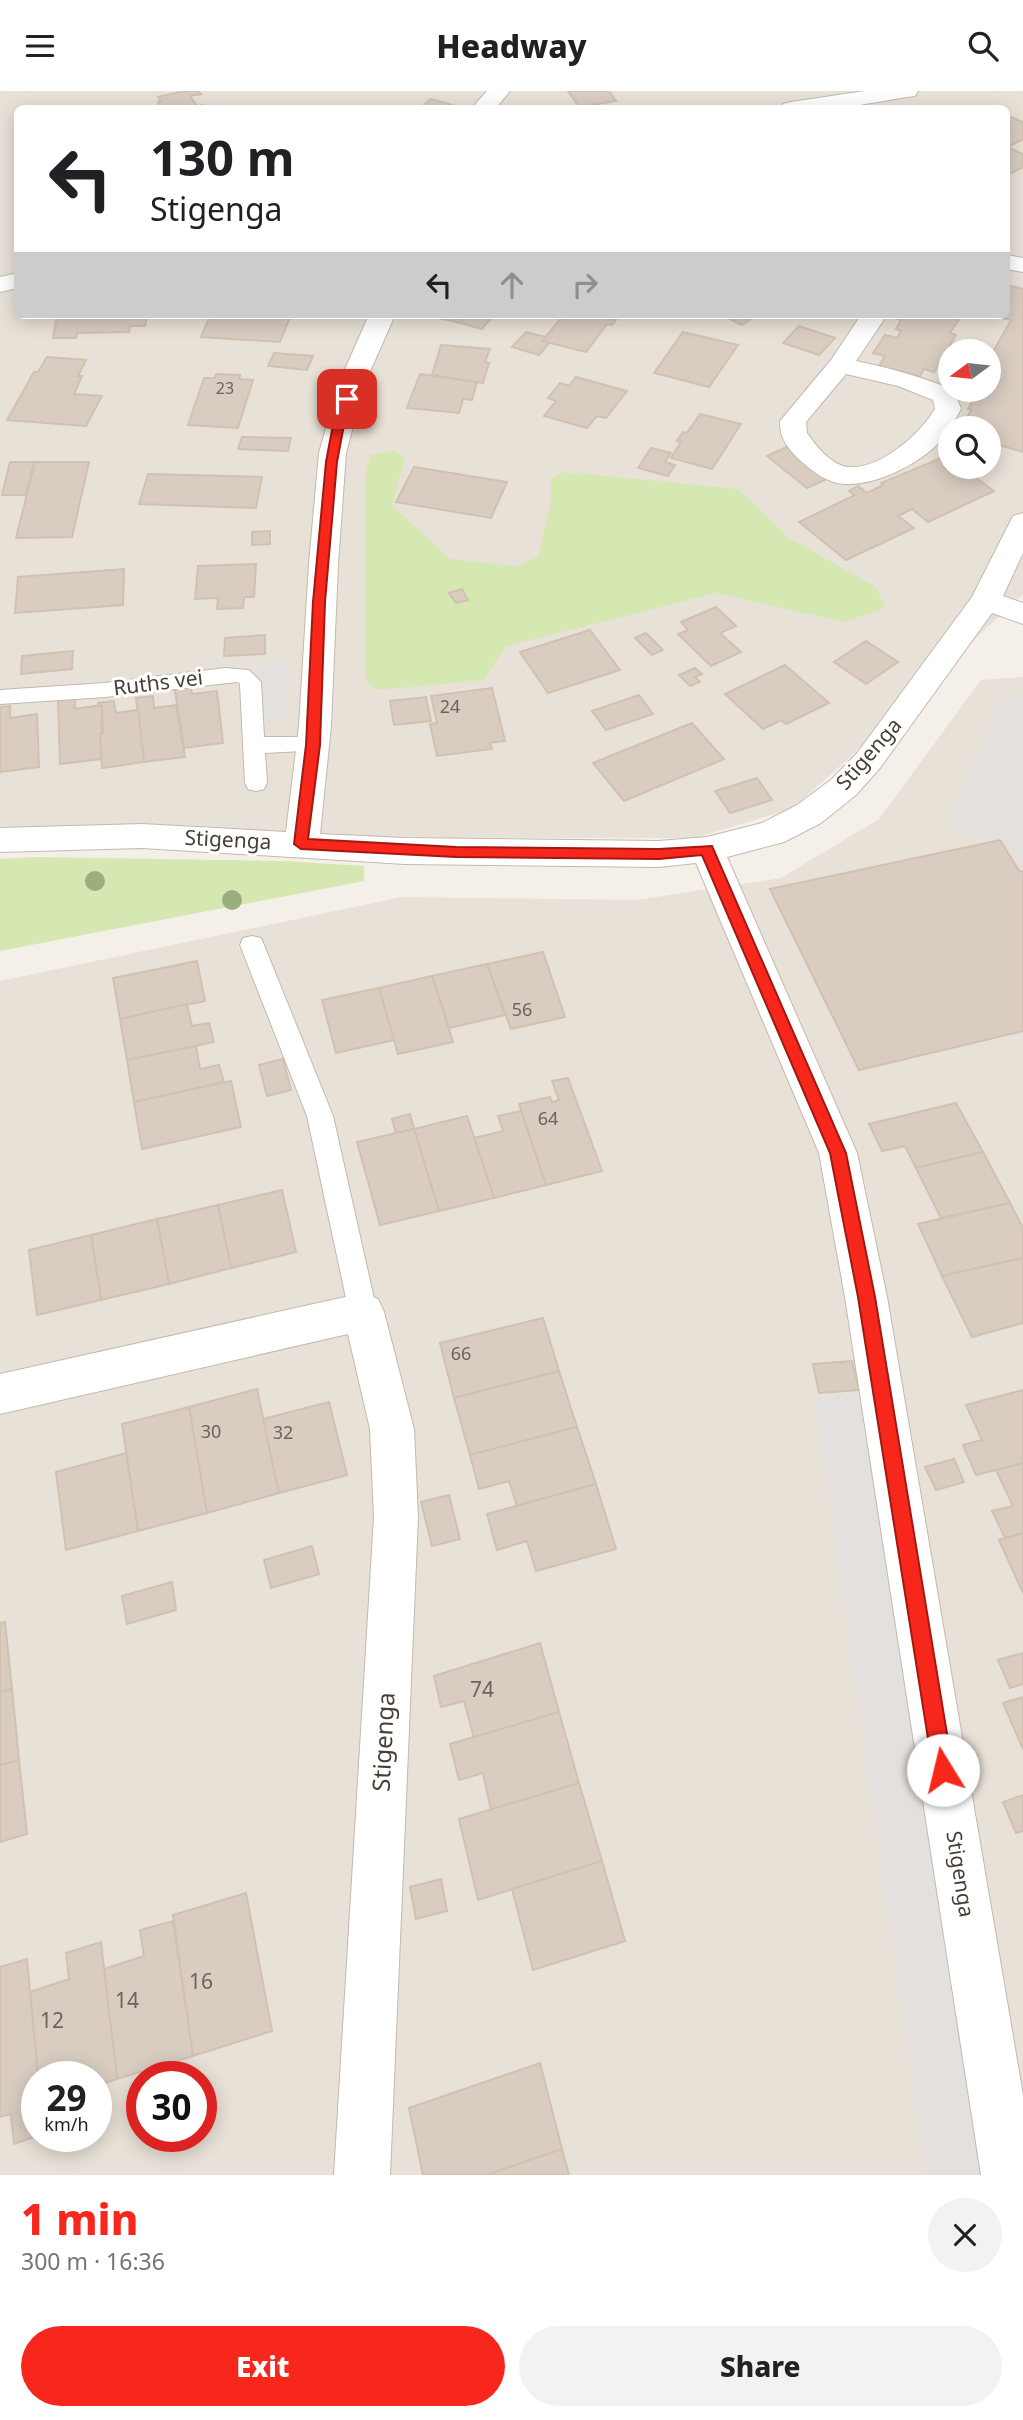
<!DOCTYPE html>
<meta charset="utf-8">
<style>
body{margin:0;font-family:"Noto Sans",sans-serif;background:#f2f2f2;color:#202124;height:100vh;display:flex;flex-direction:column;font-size:26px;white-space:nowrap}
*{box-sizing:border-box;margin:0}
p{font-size:23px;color:#757577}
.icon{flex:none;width:38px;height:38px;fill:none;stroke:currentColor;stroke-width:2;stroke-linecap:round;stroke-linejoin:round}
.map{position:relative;height:2084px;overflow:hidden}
.drawer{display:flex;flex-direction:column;background:#fff;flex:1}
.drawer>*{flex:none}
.banner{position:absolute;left:14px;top:14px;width:996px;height:214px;border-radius:10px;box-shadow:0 4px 18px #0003;background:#fff;color:#202124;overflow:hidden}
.needle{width:46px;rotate:255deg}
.buttons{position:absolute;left:938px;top:248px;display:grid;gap:14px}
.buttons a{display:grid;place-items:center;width:63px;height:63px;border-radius:50%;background:#fff;box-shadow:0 4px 18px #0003;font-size:35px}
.speed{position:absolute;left:21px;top:1970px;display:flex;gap:14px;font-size:35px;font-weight:700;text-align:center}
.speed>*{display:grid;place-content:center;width:91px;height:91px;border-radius:50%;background:#fff;box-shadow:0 4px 18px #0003;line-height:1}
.speed small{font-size:18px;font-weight:400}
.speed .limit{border:10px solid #d22;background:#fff;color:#111}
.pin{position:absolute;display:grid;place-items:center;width:60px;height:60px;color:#fff;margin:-30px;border-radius:14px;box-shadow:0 4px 10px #0006}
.me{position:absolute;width:77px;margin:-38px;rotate:351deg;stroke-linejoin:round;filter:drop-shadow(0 0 5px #0008)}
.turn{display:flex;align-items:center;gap:24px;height:147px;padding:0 21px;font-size:32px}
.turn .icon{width:91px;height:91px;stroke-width:2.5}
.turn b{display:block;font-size:49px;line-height:60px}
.lanes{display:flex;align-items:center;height:66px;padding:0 21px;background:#0003;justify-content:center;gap:35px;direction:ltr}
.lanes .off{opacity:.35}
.round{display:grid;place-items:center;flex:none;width:74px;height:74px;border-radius:37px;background:#f2f2f2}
.headline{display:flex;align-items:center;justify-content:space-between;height:119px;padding:0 21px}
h1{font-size:42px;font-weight:800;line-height:52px;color:#f8271c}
.cta{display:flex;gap:14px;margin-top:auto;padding:14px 21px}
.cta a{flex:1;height:80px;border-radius:42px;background:#f8271c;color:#fff;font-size:28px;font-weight:800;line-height:80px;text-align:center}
.cta a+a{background:#f2f2f2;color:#202124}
header{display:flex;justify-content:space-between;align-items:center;height:91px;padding:0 21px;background:#fff;font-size:32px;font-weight:800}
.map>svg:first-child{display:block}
.residential{fill:#e8e1d7;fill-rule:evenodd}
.green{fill:#d5e8b2}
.parking{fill:#e3e0dd}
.building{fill:#d9cdc1;stroke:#d1c1b1;stroke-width:2}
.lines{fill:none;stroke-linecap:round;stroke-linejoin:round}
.lane-casing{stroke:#c3b9ae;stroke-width:2}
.street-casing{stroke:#c3b9ae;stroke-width:2}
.lane{fill:#fff;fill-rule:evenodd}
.street{fill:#fff;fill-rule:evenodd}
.tree{fill:#9aaf80}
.route{fill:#f8271c;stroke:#a11912;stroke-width:2}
.labels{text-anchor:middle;stroke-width:6;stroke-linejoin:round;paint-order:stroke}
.far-number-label{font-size:16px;fill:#6c635a}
.number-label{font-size:18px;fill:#6c635a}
.street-label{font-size:21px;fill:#484037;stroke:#fff}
.near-number-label{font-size:21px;fill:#6c635a}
.near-street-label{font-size:24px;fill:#484037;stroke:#fff}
</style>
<header><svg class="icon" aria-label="menu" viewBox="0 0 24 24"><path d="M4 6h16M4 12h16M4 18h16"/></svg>Headway<svg class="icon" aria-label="search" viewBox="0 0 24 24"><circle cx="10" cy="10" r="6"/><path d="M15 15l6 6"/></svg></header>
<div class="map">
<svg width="1023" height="2084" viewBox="0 0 1023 2084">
<rect width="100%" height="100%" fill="#f4f0e9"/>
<g class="residential">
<path d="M 0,0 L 1023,0 L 1023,503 L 838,677 L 791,718 L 695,747 L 0,746 ZM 18,18 L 1006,18 L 1006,224 L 18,224 ZM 950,261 L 989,261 L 989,299 L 950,299 ZM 950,338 L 989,338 L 989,376 L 950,376 Z"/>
<path d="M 1023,586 L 1023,2084 L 0,2084 L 0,890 L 402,806 L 636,809 L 781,787 L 879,728 L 981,589 ZM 37,1986 L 96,1986 L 96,2046 L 37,2046 ZM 142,1986 L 201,1986 L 201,2046 L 142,2046 Z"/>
</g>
<g class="green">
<path d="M 393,360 L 405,366 L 392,414 L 450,468 L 518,475 L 538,465 L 551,410 L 551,388 L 564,381 L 738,398 L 789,447 L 876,496 L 885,517 L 844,531 L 716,502 L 506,555 L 484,589 L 375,599 L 366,589 L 366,381 L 371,364 Z"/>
<path d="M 37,766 L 285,770 L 364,775 L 364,790 L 0,860 L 0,768 Z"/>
</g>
<g class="parking">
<path d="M 287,567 L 288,624 L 255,636 L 253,579 Z"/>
<path d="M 1004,603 L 1023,609 L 1023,782 L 1007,756 L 944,736 Z"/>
<path d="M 881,1301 L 1009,2084 L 926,2084 L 920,2046 L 814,1305 Z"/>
</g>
<g class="building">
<path d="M 185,0 L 198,0 L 201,3 L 190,5 L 198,16 L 203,14 L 206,18 L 163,18 L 158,11 L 161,10 L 158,6 Z"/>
<path d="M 568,0 L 609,0 L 616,10 L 579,16 Z"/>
<path d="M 431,8 L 459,16 L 419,18 Z"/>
<path d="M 1010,26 L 1023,31 L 1023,48 L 1006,57 L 1006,28 Z"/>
<path d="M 1009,57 L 1023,63 L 1023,76 L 1012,82 L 1006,80 L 1006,59 Z"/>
<path d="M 1006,194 L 1023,198 L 1023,361 L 989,351 L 989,338 L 961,338 L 971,319 L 968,318 L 975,306 L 978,306 L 965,303 L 967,299 L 989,299 L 989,288 L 993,281 L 989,276 L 989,268 L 1011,229 L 989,224 L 1006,224 Z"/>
<path d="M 57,224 L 147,224 L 145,235 L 130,235 L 129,241 L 77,242 L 76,247 L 53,247 Z"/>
<path d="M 204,224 L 291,224 L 280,251 L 201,246 L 209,227 L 203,226 Z"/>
<path d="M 441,224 L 467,224 L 460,232 L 439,227 Z"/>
<path d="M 467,224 L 489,224 L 493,225 L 482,238 L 460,232 Z"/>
<path d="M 564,224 L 614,224 L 611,228 L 616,229 L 612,234 L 607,233 L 586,261 L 542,250 Z"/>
<path d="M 722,224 L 757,224 L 742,234 Z"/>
<path d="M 892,224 L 962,224 L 950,242 L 956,244 L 934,281 L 924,278 L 920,285 L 879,275 L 885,265 L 873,262 L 885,244 L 897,247 L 901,240 L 896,238 L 901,229 L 891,226 Z"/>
<path d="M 799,235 L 835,247 L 819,264 L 783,252 Z"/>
<path d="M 526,241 L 546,246 L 542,250 L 549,252 L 539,264 L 512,256 Z"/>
<path d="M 683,241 L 738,254 L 709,296 L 654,282 Z"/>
<path d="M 441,254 L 490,258 L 485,271 L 489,272 L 483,292 L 432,284 Z"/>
<path d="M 274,262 L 313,265 L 307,279 L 268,275 Z"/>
<path d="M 47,266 L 86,269 L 78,285 L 82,285 L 74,303 L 102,305 L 86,335 L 7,329 L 34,281 L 38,281 Z"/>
<path d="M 216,283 L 240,284 L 239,288 L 253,289 L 238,337 L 188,334 L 204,287 L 215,287 Z"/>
<path d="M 420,283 L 477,291 L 472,309 L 463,308 L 459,322 L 407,317 Z"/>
<path d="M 576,286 L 627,300 L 606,327 L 597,325 L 587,337 L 544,325 L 556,310 L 548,307 L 560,292 L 569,295 Z"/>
<path d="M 700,323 L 741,333 L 712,378 L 671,367 L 681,351 L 677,350 L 683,341 L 687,342 Z"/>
<path d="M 242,346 L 291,347 L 288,360 L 238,358 Z"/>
<path d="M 787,356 L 827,388 L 807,397 L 767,365 Z"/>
<path d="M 651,357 L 671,362 L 665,371 L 675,374 L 668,385 L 638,377 Z"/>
<path d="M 946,365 L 950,368 L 950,376 L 961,376 L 994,400 L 928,431 L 912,418 L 898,425 L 914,437 L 846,469 L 799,431 L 855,404 L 849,400 L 858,395 L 867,402 L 883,394 L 881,392 Z"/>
<path d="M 10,371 L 34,371 L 26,404 L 2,404 Z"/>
<path d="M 35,371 L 89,371 L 72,446 L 16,447 Z"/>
<path d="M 414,376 L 507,391 L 491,427 L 396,411 Z"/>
<path d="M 148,383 L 262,386 L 256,417 L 139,413 Z"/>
<path d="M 270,440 L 270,453 L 252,454 L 252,441 Z"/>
<path d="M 256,473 L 254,506 L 244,506 L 243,517 L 217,518 L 218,507 L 195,508 L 198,475 Z"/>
<path d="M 124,478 L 123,514 L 15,522 L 18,486 Z"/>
<path d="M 462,498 L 468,509 L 456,512 L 449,502 Z"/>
<path d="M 716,516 L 736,535 L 720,542 L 741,561 L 711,575 L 678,543 L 688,539 L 681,531 Z"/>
<path d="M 590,539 L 620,579 L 548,602 L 520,561 Z"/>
<path d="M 646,542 L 663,559 L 652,564 L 635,547 Z"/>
<path d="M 265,544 L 265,563 L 224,565 L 225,547 Z"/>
<path d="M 866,550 L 898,571 L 866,593 L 834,571 Z"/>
<path d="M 73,560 L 72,578 L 21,583 L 22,565 Z"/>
<path d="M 785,574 L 829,612 L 786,633 L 781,629 L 763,638 L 725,603 Z"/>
<path d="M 695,577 L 702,583 L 695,586 L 700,591 L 690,595 L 679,584 Z"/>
<path d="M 190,592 L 192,603 L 217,600 L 223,652 L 184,657 L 174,594 Z"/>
<path d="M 492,597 L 505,650 L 490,652 L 492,658 L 437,665 L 430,633 L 437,632 L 431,605 Z"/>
<path d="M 639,604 L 653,623 L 606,639 L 592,620 Z"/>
<path d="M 153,605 L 154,617 L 176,614 L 185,666 L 144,671 L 136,607 Z"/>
<path d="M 75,606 L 75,618 L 102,614 L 101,668 L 60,673 L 58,608 Z"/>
<path d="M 426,606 L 431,630 L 394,634 L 390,610 Z"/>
<path d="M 114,610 L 116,622 L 138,619 L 144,671 L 102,677 L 100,643 L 103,643 L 102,614 L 98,615 L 98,612 Z"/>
<path d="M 10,615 L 10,627 L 37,623 L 39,676 L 0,681 L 0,616 Z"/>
<path d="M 692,632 L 724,668 L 624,710 L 593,672 Z"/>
<path d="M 757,687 L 772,709 L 730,722 L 715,700 Z"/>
<path d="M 1000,749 L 1020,781 L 1023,780 L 1023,940 L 859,979 L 770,798 Z"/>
<path d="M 543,861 L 565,926 L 511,938 L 487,873 Z"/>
<path d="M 197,870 L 205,910 L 120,928 L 113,887 Z"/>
<path d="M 487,873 L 505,924 L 449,937 L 432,885 Z"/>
<path d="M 432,885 L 453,951 L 398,963 L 379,897 Z"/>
<path d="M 379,897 L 394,949 L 336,962 L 322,909 Z"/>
<path d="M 187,913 L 192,935 L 209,932 L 214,951 L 127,969 L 120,928 Z"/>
<path d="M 196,955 L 200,978 L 219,974 L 224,991 L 134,1011 L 127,969 Z"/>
<path d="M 283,968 L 291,999 L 267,1005 L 259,974 Z"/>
<path d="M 568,987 L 602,1080 L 546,1094 L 519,1013 L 550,1006 L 552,1011 L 559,1009 L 552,990 Z"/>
<path d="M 231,990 L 241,1036 L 142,1058 L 134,1011 Z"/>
<path d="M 956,1012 L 983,1061 L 916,1077 L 905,1055 L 882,1060 L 869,1033 Z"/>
<path d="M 521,1020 L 546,1094 L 494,1107 L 474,1047 L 503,1040 L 498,1025 Z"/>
<path d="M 410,1023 L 414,1038 L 396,1042 L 392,1028 Z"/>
<path d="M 467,1025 L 494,1107 L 439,1120 L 414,1038 Z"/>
<path d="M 414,1038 L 439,1120 L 380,1134 L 357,1051 Z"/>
<path d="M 983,1061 L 1010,1112 L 941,1127 L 916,1077 Z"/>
<path d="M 282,1099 L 296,1161 L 231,1177 L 218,1114 Z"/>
<path d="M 1010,1112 L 1023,1137 L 1023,1167 L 942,1185 L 918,1133 Z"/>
<path d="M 218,1114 L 231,1177 L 169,1193 L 157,1128 Z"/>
<path d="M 157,1128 L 169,1193 L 101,1209 L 91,1144 Z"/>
<path d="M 91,1144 L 101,1209 L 37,1224 L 29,1159 Z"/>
<path d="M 1023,1167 L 1023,1232 L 972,1246 L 942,1185 Z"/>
<path d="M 543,1227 L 559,1280 L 454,1307 L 440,1252 Z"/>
<path d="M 852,1270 L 859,1299 L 819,1302 L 813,1273 Z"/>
<path d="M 559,1280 L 577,1336 L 470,1364 L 454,1307 Z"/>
<path d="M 257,1298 L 279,1402 L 207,1422 L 189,1316 Z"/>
<path d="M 1023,1299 L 1023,1372 L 976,1384 L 963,1354 L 982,1349 L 966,1314 Z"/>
<path d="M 329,1311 L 347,1384 L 279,1402 L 263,1328 Z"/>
<path d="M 189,1316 L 207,1422 L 138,1440 L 122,1333 Z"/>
<path d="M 577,1336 L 596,1393 L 517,1415 L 509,1390 L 479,1398 L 470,1364 Z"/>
<path d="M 126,1362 L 138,1440 L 66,1459 L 56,1381 Z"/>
<path d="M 954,1368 L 964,1391 L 936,1399 L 925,1376 Z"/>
<path d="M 1023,1372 L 1023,1442 L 1005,1447 L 992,1420 L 1013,1415 L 996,1379 Z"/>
<path d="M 596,1393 L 616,1458 L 536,1480 L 527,1450 L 497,1459 L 487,1423 Z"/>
<path d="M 449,1404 L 460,1448 L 432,1455 L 421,1411 Z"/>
<path d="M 1023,1442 L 1023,1502 L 999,1449 Z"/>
<path d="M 312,1455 L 319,1483 L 271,1497 L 264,1469 Z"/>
<path d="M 172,1491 L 176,1519 L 127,1533 L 122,1505 Z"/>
<path d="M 5,1531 L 12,1598 L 0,1601 L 0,1532 Z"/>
<path d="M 540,1552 L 559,1621 L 474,1647 L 464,1610 L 441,1616 L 434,1585 Z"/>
<path d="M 1023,1562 L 1023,1593 L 1010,1597 L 998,1569 Z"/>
<path d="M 12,1598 L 19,1669 L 0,1674 L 0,1601 Z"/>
<path d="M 1023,1606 L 1023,1658 L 1003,1612 Z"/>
<path d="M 559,1621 L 579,1692 L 491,1719 L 483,1682 L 459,1689 L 450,1653 Z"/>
<path d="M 19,1669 L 27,1743 L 0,1751 L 0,1674 Z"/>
<path d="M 579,1692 L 602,1770 L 478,1809 L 459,1728 Z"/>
<path d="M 1023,1704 L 1023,1740 L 1016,1742 L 1003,1711 Z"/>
<path d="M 602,1770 L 625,1850 L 533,1879 L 512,1798 Z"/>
<path d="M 441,1788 L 447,1820 L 416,1828 L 410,1796 Z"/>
<path d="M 246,1802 L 272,1940 L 193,1965 L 173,1824 Z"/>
<path d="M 173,1830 L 193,1965 L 117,1988 L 104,1878 L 144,1865 L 140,1839 Z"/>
<path d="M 101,1851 L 117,1988 L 96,1995 L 96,1986 L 38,1986 L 30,1901 L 69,1888 L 66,1862 Z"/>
<path d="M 27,1868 L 38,1986 L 37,2045 L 14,2053 L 11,2023 L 0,2026 L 0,1876 Z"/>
<path d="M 540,1972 L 562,2058 L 486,2084 L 423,2084 L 409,2017 Z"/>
<path d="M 562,2058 L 569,2084 L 486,2084 Z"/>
</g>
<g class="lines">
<g class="lane-casing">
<g id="lane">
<path d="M 225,577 L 249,579 L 261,591 L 264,646 L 313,646 L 321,649 L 324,654 L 321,659 L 265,662 L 267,692 L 264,698 L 256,700 L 248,698 L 245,692 L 240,593 L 237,591 L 105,606 L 0,613 L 0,599 L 105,592 Z"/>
<path d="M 252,845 L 261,847 L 264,854 L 333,1025 L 377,1221 L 373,1230 L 363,1234 L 353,1230 L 349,1221 L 307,1025 L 240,854 L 243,847 Z"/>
</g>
</g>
<g class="street-casing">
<g id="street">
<path d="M 487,0 L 510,0 L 495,18 L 471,18 Z"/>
<path d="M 865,0 L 918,0 L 915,5 L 907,6 L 836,18 L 780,18 L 783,13 L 791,11 Z"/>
<path d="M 1006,164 L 1023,167 L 1023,181 L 1006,178 Z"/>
<path d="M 18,182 L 18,197 L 0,201 L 0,186 Z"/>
<path d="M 369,224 L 395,224 L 364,294 L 346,362 L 338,473 L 331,635 L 320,743 L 405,747 L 659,750 L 707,746 L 762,732 L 797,714 L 832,688 L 858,661 L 972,506 L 1013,425 L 1023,422 L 1023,462 L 1003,505 L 1023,512 L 1023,533 L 992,522 L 880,677 L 856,704 L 821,732 L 784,751 L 727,766 L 857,1062 L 887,1206 L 1023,2004 L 1023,2084 L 981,2084 L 845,1206 L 819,1062 L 696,772 L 659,776 L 405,773 L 142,757 L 0,761 L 0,737 L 142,733 L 286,741 L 299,635 L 309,473 L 319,362 L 338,294 Z"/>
<path d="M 861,224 L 887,224 L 856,270 C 890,277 925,287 954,299 L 961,318 C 956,327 951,338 944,346 C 924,371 877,395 844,393 C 828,392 813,381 802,371 C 789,359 779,347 780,330 L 831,269 ZM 846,283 L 898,295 L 933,309 L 935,318 C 920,343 880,379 848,376 C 831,374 816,355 807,342 L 806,331 Z"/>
<path d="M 363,1202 L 378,1208 L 384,1221 L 414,1338 L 418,1426 L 390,2084 L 334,2084 L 374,1426 L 370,1338 L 348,1243 L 0,1323 L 0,1283 Z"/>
</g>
</g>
<use href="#lane" class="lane"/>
<use href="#street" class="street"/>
</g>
<g class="tree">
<circle cx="95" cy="790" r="10"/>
<circle cx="232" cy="809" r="10"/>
</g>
<path class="route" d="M 347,305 L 353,308 L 343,339 L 337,371 L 325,511 L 320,654 L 308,748 L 456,756 L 659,758 L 712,755 L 846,1062 L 875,1206 L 953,1679 L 950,1686 L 943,1689 L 936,1686 L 933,1679 L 858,1206 L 830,1062 L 702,764 L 659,768 L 456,766 L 301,758 L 294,753 L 306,654 L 313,511 L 326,371 L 332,339 L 342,308 Z"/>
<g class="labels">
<g class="far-number-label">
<text x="225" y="303">23</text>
</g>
<g class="number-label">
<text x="450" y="622">24</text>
<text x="522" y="925">56</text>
<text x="548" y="1034">64</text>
<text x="461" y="1269">66</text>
<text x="211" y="1347">30</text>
<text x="283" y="1348">32</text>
</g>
<g class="street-label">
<text transform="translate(158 592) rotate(-7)" y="7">Ruths vei</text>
<text transform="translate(869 663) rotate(-49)" y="7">Stigenga</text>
<text transform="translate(228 749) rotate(3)" y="7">Stigenga</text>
<text transform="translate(960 1783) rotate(81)" y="7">Stigenga</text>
</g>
<g class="near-number-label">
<text x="482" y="1606">74</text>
<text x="201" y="1898">16</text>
<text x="127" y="1917">14</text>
<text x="52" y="1937">12</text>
</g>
<g class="near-street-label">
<text transform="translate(384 1651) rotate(-87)" y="8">Stigenga</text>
</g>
</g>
</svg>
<div class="buttons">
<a><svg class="needle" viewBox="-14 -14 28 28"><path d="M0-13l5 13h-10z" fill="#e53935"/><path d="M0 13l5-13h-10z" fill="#757577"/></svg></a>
<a><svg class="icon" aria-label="search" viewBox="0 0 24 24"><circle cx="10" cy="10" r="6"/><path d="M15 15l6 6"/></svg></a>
</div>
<div class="speed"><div>29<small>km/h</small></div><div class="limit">30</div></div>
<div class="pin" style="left:347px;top:308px;background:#d93025"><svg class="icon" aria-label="arrive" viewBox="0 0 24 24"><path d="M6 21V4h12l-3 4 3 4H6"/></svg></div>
<svg class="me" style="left:943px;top:1679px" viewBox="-20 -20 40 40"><circle r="19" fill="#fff"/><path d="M0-13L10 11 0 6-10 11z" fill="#f8271c"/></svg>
<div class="banner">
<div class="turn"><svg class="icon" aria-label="left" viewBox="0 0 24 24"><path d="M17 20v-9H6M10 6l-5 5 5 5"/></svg><div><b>130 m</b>Stigenga</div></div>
<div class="lanes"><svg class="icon" aria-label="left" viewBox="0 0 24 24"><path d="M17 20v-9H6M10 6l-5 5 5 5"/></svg><svg class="icon off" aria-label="ahead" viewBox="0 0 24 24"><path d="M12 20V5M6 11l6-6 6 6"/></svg><svg class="icon off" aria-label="right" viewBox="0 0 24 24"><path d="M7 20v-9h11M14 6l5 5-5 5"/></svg></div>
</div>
</div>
<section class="drawer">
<div class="headline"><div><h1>1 min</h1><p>300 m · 16:36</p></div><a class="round"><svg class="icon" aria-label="close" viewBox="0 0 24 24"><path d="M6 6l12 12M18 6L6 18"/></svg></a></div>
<div class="cta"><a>Exit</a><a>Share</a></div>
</section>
